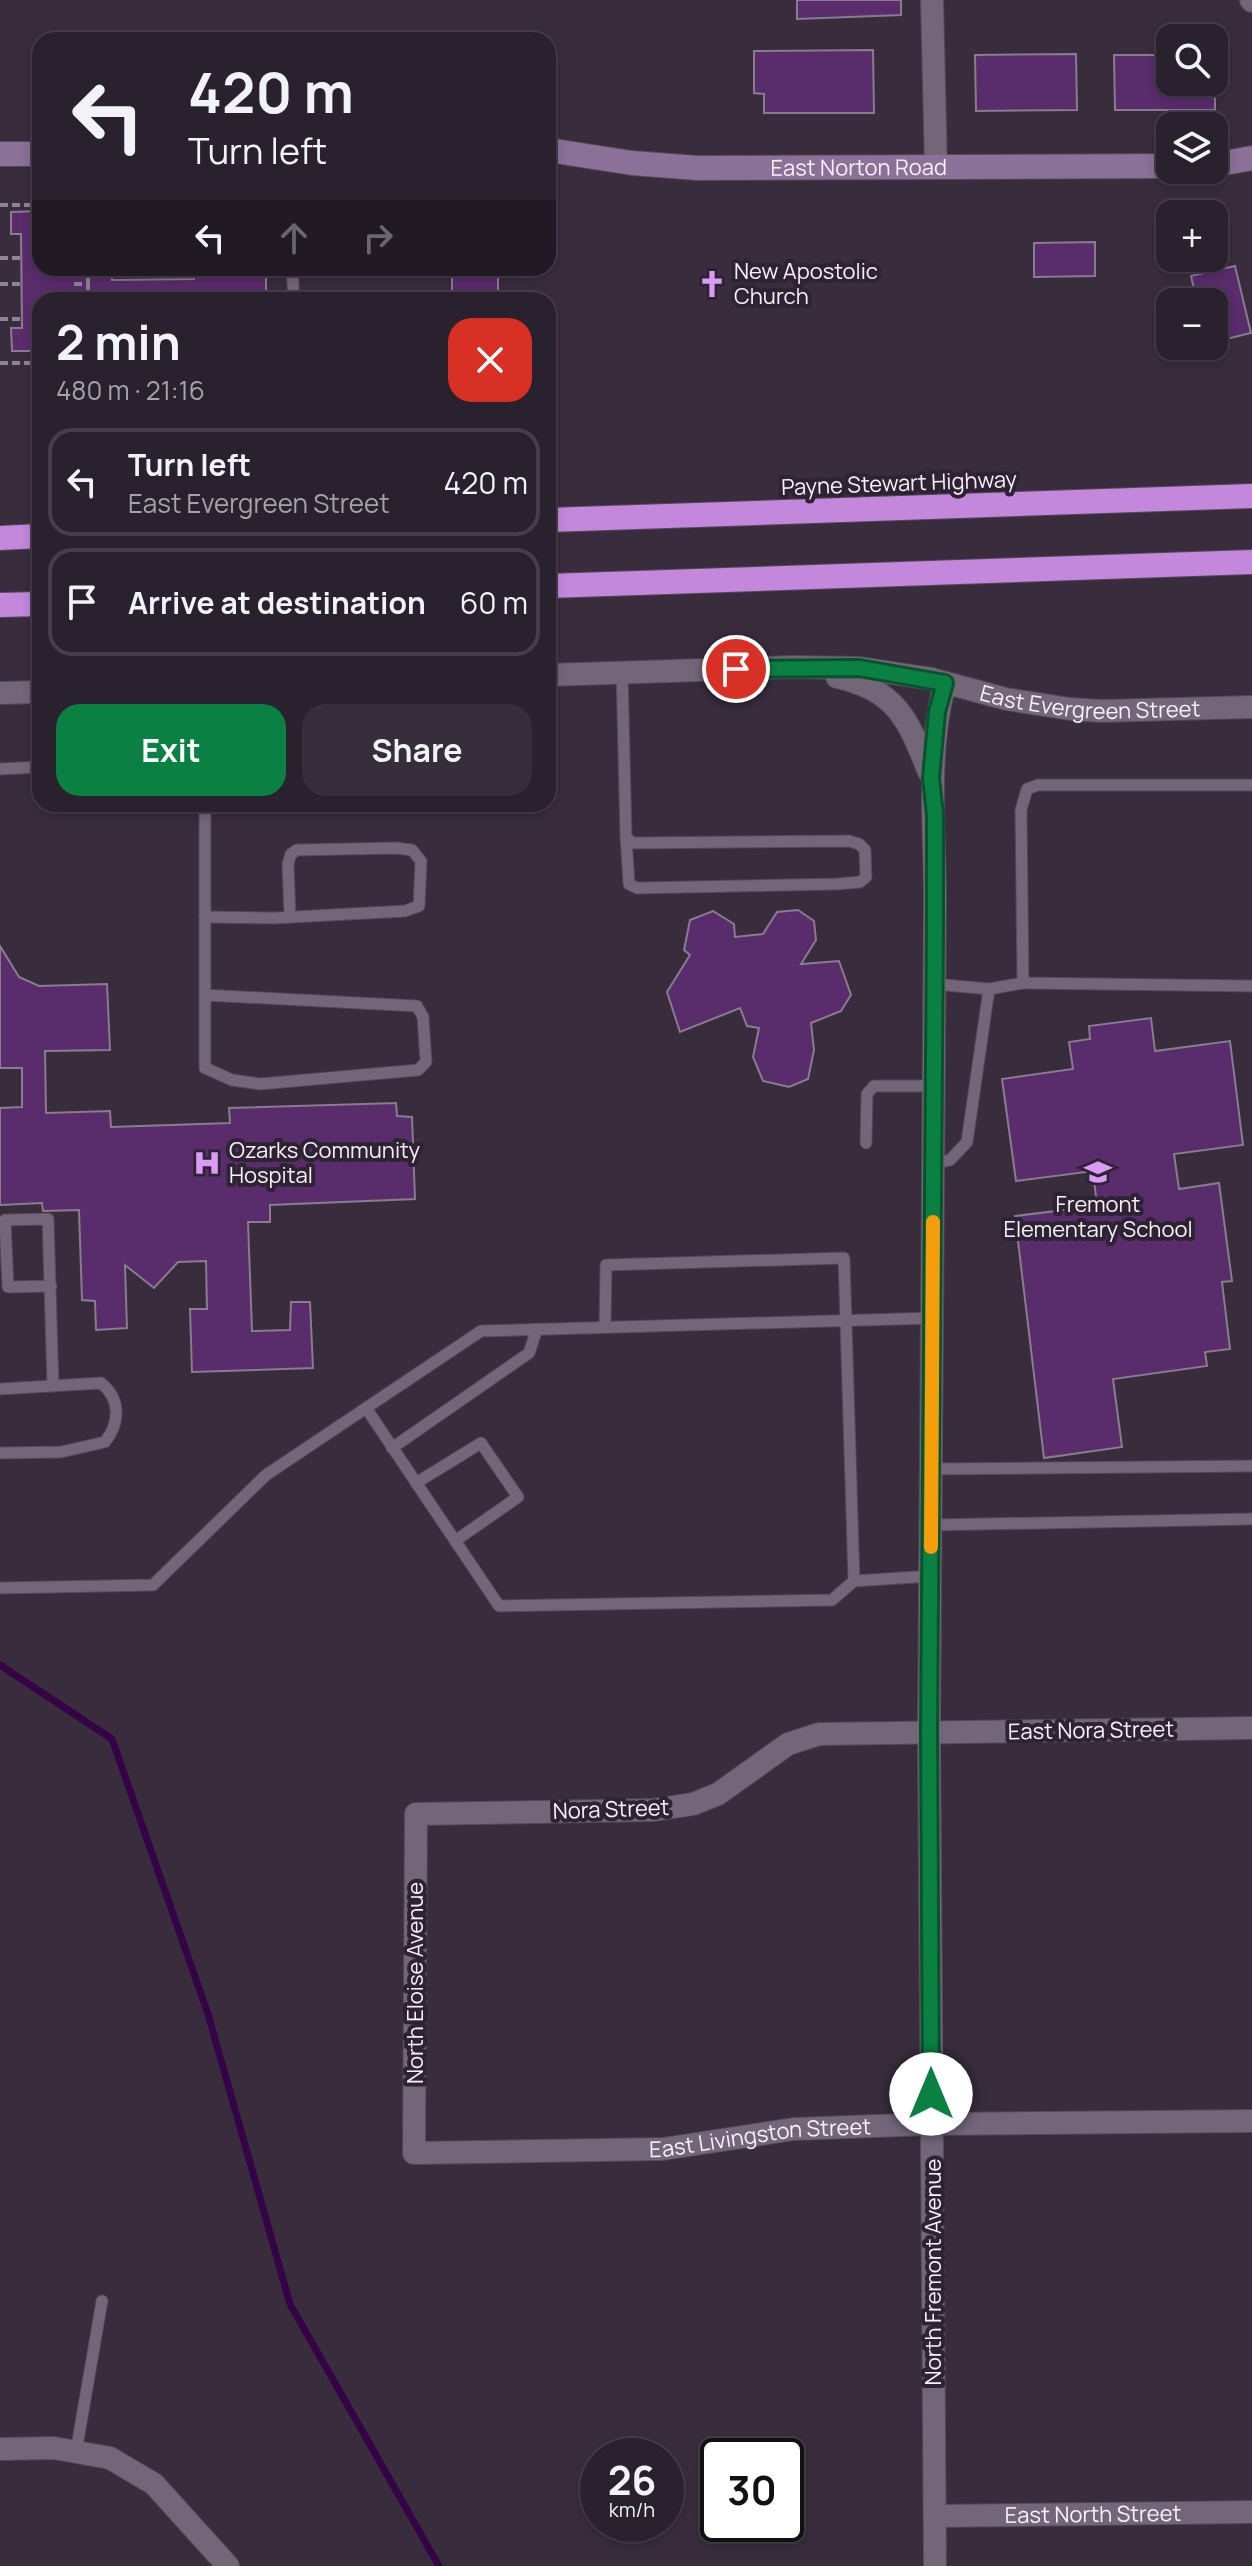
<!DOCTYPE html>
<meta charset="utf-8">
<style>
body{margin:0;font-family:Manrope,sans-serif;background:#362e3a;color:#f1f3f6;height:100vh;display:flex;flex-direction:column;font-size:30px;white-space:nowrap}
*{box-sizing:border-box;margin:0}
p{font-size:26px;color:#a5a3aa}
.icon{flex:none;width:44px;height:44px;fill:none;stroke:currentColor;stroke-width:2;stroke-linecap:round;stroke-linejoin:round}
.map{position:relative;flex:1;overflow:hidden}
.drawer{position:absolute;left:32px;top:292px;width:524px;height:520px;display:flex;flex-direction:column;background:#2a212e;border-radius:24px;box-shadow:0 4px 12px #0003,0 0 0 2px #463e4a}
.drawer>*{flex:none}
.banner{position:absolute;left:32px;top:32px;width:524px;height:244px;border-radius:24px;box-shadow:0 4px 12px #0003,0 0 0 2px #463e4a;background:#2a212e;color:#f1f3f6;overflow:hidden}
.fabs{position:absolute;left:1156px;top:24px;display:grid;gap:16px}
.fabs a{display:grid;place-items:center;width:72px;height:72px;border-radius:16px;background:#2a212e;box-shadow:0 4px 12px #0003,0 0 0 2px #463e4a;font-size:40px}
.speed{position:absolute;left:580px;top:2438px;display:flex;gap:16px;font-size:40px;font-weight:700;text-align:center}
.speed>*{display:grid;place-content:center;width:104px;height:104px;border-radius:50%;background:#2a212e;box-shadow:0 4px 12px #0003,0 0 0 2px #463e4a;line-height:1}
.speed small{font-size:20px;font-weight:400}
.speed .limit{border:4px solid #111;border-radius:12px;background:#fff;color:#111}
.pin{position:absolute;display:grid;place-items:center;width:68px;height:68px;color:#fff;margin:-34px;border:4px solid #fff;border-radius:50%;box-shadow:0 2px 8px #0007}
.me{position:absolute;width:88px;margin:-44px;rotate:0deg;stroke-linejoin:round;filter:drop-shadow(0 0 6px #0008)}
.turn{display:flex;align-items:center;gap:28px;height:168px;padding:0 24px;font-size:36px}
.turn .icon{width:104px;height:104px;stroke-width:2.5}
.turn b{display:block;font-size:56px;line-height:68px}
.lanes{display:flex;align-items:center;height:76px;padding:0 24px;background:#0003;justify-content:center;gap:40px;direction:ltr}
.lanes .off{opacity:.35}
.round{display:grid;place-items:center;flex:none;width:84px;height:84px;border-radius:24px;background:#362e3a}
.overview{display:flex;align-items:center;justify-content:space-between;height:136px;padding:0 24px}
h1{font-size:48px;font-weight:700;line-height:60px}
.button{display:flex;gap:16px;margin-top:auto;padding:16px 24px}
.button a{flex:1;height:92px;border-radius:24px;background:#0b8043;color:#fff;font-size:32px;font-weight:700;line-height:92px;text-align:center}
.button a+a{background:#362e3a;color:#f1f3f6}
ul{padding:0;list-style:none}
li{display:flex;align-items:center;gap:24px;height:108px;margin:0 16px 12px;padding:0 8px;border:4px solid #463e4a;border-radius:24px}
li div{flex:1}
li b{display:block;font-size:30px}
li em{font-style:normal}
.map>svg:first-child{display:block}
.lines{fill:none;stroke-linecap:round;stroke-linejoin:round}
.stream{stroke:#350446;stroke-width:7}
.building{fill:#592c6c;stroke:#897c8f;stroke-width:2}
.lane-casing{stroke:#534957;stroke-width:13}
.street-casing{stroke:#534957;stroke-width:24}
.secondary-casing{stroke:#534957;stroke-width:26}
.highway-casing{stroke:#534957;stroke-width:26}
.path{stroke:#8e8492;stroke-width:4;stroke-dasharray:8 4;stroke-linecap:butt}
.lane{stroke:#736679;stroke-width:11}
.street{stroke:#736679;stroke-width:22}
.secondary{stroke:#8b7097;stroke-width:24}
.highway{stroke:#c387dc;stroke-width:24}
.route-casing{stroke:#07532c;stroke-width:20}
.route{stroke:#0b8043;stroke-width:14}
.slow{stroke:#f59e0b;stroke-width:14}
.labels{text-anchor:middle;stroke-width:8;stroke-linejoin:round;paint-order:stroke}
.street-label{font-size:22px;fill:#f7effa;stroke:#2e2333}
.poi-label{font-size:22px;fill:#f7effa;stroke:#2e2333;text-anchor:start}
</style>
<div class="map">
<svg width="1252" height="2566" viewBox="0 0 1252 2566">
<rect width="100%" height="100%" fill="#382c3d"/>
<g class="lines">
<path class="stream" d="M 0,1665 L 112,1739 L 208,2014 L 290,2304 L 439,2566"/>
</g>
<g class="building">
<path d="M 797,0 L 901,0 L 901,15 L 797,19 Z"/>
<path d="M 873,50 L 874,113 L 764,113 L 764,94 L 754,93 L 754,51 Z"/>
<path d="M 1076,54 L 1077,110 L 976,111 L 975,55 Z"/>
<path d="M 1114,55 L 1157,55 L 1157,82 L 1215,82 L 1215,110 L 1115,110 Z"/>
<path d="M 40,211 L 40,268 L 112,269 L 112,280 L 194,279 L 194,271 L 266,268 L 266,300 L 40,300 L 40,351 L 12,351 L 11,328 L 22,328 L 21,234 L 11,234 L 11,212 Z"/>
<path d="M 1095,242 L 1095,276 L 1034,277 L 1034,243 Z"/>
<path d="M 1235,266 L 1251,333 L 1214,342 L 1214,302 L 1197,302 L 1191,276 Z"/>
<path d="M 466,268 L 498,268 L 498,300 L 452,300 L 452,274 L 466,274 Z"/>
<path d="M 798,910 L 814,921 L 816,940 L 801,964 L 839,961 L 851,995 L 841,1011 L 811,1023 L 814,1050 L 808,1079 L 789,1087 L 763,1081 L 753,1057 L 759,1028 L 747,1026 L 740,1008 L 680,1032 L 667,992 L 690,955 L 684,950 L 690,920 L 713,911 L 734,924 L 735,937 L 763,934 L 777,912 Z"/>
<path d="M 0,946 L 19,977 L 39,986 L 107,984 L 110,1050 L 45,1051 L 46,1113 L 110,1111 L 111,1127 L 230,1123 L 229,1108 L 396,1103 L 397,1116 L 412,1117 L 415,1199 L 270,1205 L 270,1222 L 248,1222 L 252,1331 L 290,1330 L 291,1302 L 310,1302 L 313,1368 L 192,1372 L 190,1309 L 207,1309 L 206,1261 L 178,1262 L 154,1288 L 125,1265 L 127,1328 L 96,1330 L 95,1301 L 82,1300 L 79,1210 L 43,1211 L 42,1203 L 0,1205 L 0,1108 L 22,1107 L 22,1068 L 0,1068 Z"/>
<path d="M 1151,1018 L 1155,1051 L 1230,1041 L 1243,1145 L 1174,1154 L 1179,1189 L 1219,1183 L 1232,1281 L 1222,1282 L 1230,1349 L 1205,1352 L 1207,1366 L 1113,1379 L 1122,1447 L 1044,1458 L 1015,1216 L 1097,1206 L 1093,1171 L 1016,1181 L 1002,1079 L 1073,1069 L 1069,1042 L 1090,1039 L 1089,1026 Z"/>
</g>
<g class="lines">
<g class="lane-casing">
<g id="lane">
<path d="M 292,268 L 294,300"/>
<path d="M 622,672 L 626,837 L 632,843 L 849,841 L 859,844 L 865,850 L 866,877 L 860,882 L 838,884 L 637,888 L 629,884 L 626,837"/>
<path d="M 0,769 L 40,767"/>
<path d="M 205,804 L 205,1068 L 232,1080 L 260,1084 L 418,1070 L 426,1062 L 423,1017 L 417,1006 L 205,995"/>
<path d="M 205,917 L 275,918 L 405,911 L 419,906 L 421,861 L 412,850 L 396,848 L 297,850 L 291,854 L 288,864 L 290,917"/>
<path d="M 1023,983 L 1252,986"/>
<path d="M 935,984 L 989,989 L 1023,983 L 1021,810 L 1027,789 L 1038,785 L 1252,785"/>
<path d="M 866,1143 L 867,1094 L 874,1086 L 934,1086"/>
<path d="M 933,1164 L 950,1160 L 967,1142 L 989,989"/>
<path d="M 51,1286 L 8,1287 L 5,1220 L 48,1219 L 53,1386"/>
<path d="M 605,1327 L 606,1265 L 844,1258 L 854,1581"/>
<path d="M 0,1389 L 101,1383 C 121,1399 120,1423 105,1442 L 61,1452 L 0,1453"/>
<path d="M 366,1408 L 499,1606 L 832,1600 L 854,1581 L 931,1576"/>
<path d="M 392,1448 L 529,1353 L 537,1329"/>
<path d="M 931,1469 L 1252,1466"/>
<path d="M 416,1483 L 481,1443 L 518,1497 L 455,1541"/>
<path d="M 931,1525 L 1252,1519"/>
<path d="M 0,1588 L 153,1585 L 266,1475 L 481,1331 L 933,1318"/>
<path d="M 76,2452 L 102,2301"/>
</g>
</g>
<g class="street-casing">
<g id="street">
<path d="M 932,0 L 936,168"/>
<path d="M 1251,0 L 1252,1"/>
<path id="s1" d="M 548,675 L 793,667 L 859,668 L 932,679 L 1006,699 L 1070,709 L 1102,711 L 1252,707"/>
<path d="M 837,677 C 897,690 908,720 929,772"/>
<path d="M 0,693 L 40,692"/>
<path id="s2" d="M 1252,1728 L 819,1734 L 788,1744 L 718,1794 L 693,1804 L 653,1810 L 416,1814 L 414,2153 L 663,2149 L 794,2129 L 931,2124 L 1252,2121"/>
<path d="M 0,2449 L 54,2448 L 110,2458 L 154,2484 L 228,2566"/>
<path id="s3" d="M 935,2516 L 1252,2512"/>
<path d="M 935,2566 L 929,1732 L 935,899 C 935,827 926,754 945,683"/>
</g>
</g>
<g class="secondary-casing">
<g id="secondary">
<path id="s4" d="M 548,150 L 632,163 L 697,168 L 1170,166"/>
<path d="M 0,154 L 40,154"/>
<path d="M 1214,165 L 1252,158"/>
</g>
</g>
<g class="highway-casing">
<g id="highway">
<path d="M 548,520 L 1252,496"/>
<path d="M 0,538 L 40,536"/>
<path d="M 548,586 L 1252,562"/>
<path d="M 0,605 L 40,604"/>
</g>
</g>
<g class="path">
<path d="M 0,205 L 40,205"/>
<path d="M 0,258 L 21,258"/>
<path d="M 114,268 L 114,280"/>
<path d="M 141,268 L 141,280"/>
<path d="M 166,268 L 167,279"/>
<path d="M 0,284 L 22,284"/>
<path d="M 74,284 L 88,284 L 88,268"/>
<path d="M 88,284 L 88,300"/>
<path d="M 0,319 L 22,319"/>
<path d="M 33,351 L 34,363 L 40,363"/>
<path d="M 0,363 L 34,363"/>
</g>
<use href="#lane" class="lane"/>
<use href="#street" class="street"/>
<use href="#secondary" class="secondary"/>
<use href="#highway" class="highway"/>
</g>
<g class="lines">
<g class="route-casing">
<path id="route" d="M 736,669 L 859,668 L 945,683 L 937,712 L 931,778 L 935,815 L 935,928 L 929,1732 L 931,2094"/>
</g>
<use href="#route" class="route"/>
<path class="slow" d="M 931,1547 L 933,1222"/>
</g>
<defs>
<g id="church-bare" transform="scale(2.16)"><path d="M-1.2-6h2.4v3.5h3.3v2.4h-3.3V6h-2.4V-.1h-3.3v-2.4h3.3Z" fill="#da9af6" stroke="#2e2333" stroke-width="2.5" paint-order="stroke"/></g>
<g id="hospital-bare" transform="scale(2.16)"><path d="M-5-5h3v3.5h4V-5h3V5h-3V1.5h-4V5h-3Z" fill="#da9af6" stroke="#2e2333" stroke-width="2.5" paint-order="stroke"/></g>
<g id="school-bare" transform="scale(2.16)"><path d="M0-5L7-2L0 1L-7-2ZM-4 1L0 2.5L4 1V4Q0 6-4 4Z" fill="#da9af6" stroke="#2e2333" stroke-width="2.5" paint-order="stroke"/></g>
</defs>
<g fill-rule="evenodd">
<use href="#church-bare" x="712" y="284"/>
<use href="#hospital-bare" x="207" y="1163"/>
<use href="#school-bare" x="1098" y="1172"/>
</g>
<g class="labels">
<g class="street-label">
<text dy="8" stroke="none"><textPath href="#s4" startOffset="312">East Norton Road</textPath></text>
<text transform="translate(899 483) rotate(-2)" y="8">Payne Stewart Highway</text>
<text dy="8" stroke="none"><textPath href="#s1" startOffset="546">East Evergreen Street</textPath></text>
<text transform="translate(1091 1730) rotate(-1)" y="8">East Nora Street</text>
<text transform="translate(611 1809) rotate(-2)" y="8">Nora Street</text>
<text transform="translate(415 1983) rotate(-90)" y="8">North Eloise Avenue</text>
<text dy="8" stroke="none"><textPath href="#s2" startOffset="1542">East Livingston Street</textPath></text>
<text transform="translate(933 2272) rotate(-90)" y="8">North Fremont Avenue</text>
<text dy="8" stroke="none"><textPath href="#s3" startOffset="158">East North Street</textPath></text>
</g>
<g class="poi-label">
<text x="734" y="279">New Apostolic<tspan x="734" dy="25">Church</tspan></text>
<text x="229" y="1158">Ozarks Community<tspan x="229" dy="25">Hospital</tspan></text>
<text x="1098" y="1212" text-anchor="middle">Fremont<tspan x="1098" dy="25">Elementary School</tspan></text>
</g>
</g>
</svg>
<div class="fabs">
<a><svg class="icon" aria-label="search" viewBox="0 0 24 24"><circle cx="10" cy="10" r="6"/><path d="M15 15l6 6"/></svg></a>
<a><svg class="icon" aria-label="layers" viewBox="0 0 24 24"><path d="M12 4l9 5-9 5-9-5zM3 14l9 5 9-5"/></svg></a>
<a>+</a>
<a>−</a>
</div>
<div class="speed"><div>26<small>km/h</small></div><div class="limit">30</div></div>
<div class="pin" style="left:736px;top:669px;background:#d93025"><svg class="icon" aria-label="arrive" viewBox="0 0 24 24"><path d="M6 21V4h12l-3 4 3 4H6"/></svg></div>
<svg class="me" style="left:931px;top:2094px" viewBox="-20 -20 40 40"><circle r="19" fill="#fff"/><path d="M0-13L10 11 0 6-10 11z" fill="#0b8043"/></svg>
<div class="banner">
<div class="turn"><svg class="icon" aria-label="left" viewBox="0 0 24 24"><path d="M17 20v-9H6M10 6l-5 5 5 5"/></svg><div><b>420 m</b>Turn left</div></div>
<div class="lanes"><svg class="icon" aria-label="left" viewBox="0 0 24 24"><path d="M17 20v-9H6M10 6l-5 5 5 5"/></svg><svg class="icon off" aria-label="ahead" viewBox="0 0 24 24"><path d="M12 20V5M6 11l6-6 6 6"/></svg><svg class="icon off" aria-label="right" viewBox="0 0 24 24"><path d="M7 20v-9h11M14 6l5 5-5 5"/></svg></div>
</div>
<section class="drawer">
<div class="overview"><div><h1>2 min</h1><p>480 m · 21:16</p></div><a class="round" style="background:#d93025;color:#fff"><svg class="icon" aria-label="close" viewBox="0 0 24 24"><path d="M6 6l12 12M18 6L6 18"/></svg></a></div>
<ul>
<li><svg class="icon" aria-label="left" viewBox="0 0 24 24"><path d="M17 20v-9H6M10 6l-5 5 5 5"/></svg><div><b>Turn left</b><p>East Evergreen Street</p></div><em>420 m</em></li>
<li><svg class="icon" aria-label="arrive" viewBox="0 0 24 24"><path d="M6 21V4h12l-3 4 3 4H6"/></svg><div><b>Arrive at destination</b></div><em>60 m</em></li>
</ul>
<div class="button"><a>Exit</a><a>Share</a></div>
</section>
</div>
